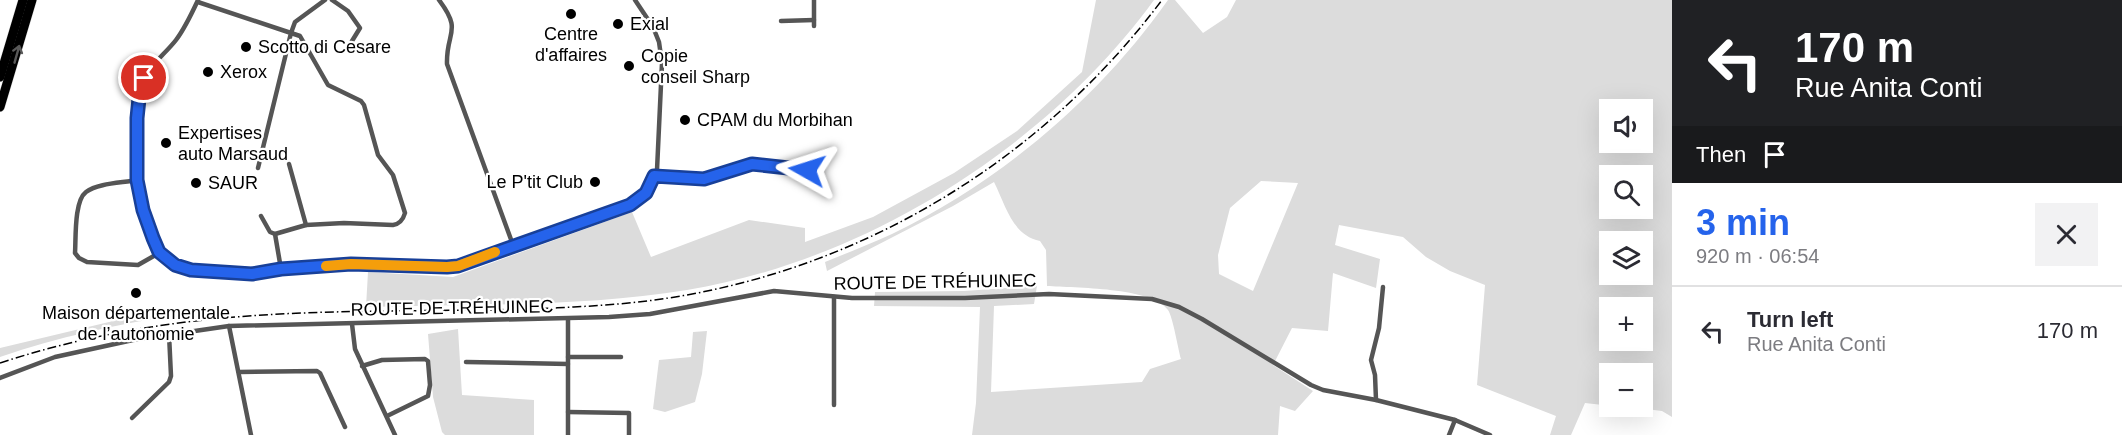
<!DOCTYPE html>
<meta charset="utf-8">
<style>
body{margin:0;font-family:Arial,sans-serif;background:#f2f2f3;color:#2b2b33;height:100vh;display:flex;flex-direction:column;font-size:22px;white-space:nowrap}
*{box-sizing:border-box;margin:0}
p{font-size:20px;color:#7c7c81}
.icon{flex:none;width:33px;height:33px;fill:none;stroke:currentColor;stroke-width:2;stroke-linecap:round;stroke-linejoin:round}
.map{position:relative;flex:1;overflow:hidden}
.side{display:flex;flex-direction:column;background:#fff;width:450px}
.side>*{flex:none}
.banner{background:#202124;color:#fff;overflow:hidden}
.fabs{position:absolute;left:1599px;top:99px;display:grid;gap:12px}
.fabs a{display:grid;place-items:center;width:54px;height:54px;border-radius:0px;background:#fff;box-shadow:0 6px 24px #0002;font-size:30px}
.pin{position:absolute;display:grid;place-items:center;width:51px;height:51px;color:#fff;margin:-26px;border:3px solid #fff;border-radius:50%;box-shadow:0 2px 6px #0007}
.me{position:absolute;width:66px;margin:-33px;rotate:276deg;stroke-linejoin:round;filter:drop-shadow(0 0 4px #0008)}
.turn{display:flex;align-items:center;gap:21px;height:126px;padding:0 24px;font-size:27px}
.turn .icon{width:78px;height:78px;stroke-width:2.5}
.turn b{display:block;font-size:42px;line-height:51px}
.then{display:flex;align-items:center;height:57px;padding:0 24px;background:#0003;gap:12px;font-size:22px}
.round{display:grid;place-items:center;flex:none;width:63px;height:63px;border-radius:0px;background:#f2f2f3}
.headline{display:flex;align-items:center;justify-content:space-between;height:102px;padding:0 24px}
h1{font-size:36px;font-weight:800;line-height:45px;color:#2563eb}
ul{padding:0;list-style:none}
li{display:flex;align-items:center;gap:18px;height:90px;padding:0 24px;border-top:2px solid #e1e1e2}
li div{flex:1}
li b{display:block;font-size:22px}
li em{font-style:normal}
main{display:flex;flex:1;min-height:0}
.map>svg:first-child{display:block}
.green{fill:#dcdcdc;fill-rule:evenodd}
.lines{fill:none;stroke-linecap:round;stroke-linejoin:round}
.highway-casing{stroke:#dbdbdb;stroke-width:10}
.street{stroke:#555;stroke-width:4.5}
.highway{stroke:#000;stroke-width:9}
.rail{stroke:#000;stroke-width:1.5;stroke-dasharray:9 3 1.5 3;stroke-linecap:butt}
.oneway{stroke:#595959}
.route-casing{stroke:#184099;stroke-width:15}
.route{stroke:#2563eb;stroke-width:10}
.slow{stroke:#f59e0b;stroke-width:10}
.poi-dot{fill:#000;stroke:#fff;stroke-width:2}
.labels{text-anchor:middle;stroke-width:4.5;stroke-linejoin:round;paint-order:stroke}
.poi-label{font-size:18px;fill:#000;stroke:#fff;text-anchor:start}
.street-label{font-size:18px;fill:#000;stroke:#fff}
</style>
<main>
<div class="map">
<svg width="1672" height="435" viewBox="0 0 1672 435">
<rect width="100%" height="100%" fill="#fff"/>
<g class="green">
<path d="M 1096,0 L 1154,0 C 1048,146 866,261 687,290 C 582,307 472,304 366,307 L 368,272 L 453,277 L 632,212 L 651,257 L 749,220 L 805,228 L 805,242 L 873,217 L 954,173 L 1017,131 L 1082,72 Z"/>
<path d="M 1168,0 L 1175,0 L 1203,33 L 1227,17 L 1236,0 L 1672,0 L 1672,417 L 1662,411 L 1630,407 L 1642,406 L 1642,374 L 1610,374 L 1610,406 L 1629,407 L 1618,411 L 1603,405 L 1585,403 L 1571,435 L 1550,435 L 1556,416 L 1477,385 L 1485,285 L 1450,271 L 1426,257 L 1403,237 L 1339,225 L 1335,245 L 1380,259 L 1376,288 L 1333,273 L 1328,331 L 1292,328 L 1273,365 L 1313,391 L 1295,411 L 1280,406 L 1278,435 L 972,435 L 976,403 L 980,307 L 874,306 L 875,292 L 964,291 L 1037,286 L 1034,304 L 994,306 L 991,392 L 1142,382 L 1150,369 L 1181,359 C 1178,349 1173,317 1168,310 C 1152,287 1074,288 1047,286 L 1046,250 L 1040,241 C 1012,235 1006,206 994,182 L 953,206 L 827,271 L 825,262 C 847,253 870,244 892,234 C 1001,181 1098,99 1168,0 ZM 1610,110 L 1642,110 L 1642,142 L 1610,142 ZM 1610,176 L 1642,176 L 1642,208 L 1610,208 ZM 1261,181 L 1298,183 L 1253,291 L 1219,274 L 1218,255 L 1230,208 ZM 1610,242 L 1642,242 L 1642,274 L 1610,274 ZM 1610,308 L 1642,308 L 1642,340 L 1610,340 Z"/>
<path d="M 178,315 C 118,324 58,337 0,357 L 0,348 L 130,317 Z"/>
<path d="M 458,329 L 462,395 L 534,400 L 534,435 L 445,435 L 442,432 L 433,397 L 428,334 Z"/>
<path d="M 707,331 L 702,374 L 695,402 L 665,412 L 653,409 L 659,360 L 691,357 L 693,332 Z"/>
</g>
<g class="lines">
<g class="highway-casing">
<g id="highway">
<path d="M 0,77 L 23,0"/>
<path d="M 0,107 L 32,0"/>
</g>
</g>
<g class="street">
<path d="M 198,0 C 192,13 185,28 176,40 C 166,53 152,63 144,78 C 132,103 136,145 137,173 C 138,197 148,245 168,260 C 205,288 306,264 352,264 C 384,264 416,266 447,267 L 458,266 L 630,205 L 646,193 L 657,170 L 662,63 L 659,42 L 653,27 L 635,0"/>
<path d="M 332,0 L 348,11 L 360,28 L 352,41"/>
<path d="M 439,0 C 463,32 446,31 447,64 L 513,245"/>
<path d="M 198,2 L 291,33 L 258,168"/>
<path d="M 781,21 L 814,20"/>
<path d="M 814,26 L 814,0"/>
<path d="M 289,164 L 306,225"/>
<path d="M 654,176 L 704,179 L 752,164 L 807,170"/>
<path d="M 137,180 C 122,183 98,183 86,192 C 74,201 76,238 75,253 L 79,258 L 87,262 L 138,265 L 159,253"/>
<path d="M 261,216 L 270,232 L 275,234 L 306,225 L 344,223 L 393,225 C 400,224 403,220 405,213 L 393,175 L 378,155 L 364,105 L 361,101 L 328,85 L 300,36 L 291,33 L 295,22 L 325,0"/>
<path d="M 275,234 L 281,269"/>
<path d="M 834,297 L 834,405"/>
<path d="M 568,319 L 568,435"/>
<path d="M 352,324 L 355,349 L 395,435"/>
<path d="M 229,326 L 251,435"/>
<path d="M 568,357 L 621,357"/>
<path d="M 466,362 L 568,364"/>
<path d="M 362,366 L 382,360 L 425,359 L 428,361 L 430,385 L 428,396 L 387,416"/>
<path d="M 239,372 L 317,371 L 320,373 L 345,427"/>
<path d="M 0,378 L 55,357 L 133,340 L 229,326 L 609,317 L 650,314 L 774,291 L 852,298 L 965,298 L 1049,294 L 1152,299 L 1179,307 L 1202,319 L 1311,385 L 1323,390 L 1376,400 L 1455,420 L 1490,435"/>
<path d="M 1376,400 L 1375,375 L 1371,360 L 1379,328 L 1383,287"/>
<path d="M 568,412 L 629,413 L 629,435"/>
<path d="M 132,418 L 169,382 L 171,376 L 169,334"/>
<path d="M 1449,435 L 1455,420"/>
</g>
<use href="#highway" class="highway"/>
<path class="rail" d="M 0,363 C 73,339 147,325 224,318 C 355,306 487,315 618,304 C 834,286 1032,173 1162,0"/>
</g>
<defs><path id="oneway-shaft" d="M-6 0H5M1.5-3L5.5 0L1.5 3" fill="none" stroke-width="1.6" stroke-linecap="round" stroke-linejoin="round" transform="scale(1.5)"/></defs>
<use class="oneway" href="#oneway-shaft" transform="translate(17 54) rotate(-74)"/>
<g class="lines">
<g class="route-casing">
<path id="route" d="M 144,78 L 140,89 L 137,118 L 137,180 L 143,210 L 153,238 L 159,252 L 175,265 L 191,270 L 252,274 L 281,269 L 351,264 L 447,267 L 458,266 L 630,205 L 646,193 L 654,176 L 704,179 L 752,164 L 807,170"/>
</g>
<use href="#route" class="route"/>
<path class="slow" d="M 326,266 L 351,264 L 447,267 L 458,266 L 495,252"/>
</g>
<g class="poi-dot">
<circle cx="571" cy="14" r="6"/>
<circle cx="618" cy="24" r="6"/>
<circle cx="246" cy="47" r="6"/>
<circle cx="629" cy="66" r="6"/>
<circle cx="208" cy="72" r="6"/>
<circle cx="685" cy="120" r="6"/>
<circle cx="166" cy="143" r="6"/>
<circle cx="595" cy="182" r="6"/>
<circle cx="196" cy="183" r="6"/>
<circle cx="136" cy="293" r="6"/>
</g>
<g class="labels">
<g class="poi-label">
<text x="630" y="30">Exial</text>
<text x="571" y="40" text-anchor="middle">Centre<tspan x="571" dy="21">d'affaires</tspan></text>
<text x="258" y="53">Scotto di Cesare</text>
<text x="641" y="62">Copie<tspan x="641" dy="21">conseil Sharp</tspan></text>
<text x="220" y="78">Xerox</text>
<text x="697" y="126">CPAM du Morbihan</text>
<text x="178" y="139">Expertises<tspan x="178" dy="21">auto Marsaud</tspan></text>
<text x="583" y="188" text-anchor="end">Le P'tit Club</text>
<text x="208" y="189">SAUR</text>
<text x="136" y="319" text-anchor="middle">Maison départementale<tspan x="136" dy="21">de l’autonomie</tspan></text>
</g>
<g class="street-label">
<text transform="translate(935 282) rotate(-1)" y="6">ROUTE DE TRÉHUINEC</text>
<text transform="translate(452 308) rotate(-1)" y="6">ROUTE DE TRÉHUINEC</text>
</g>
</g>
</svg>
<div class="fabs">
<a><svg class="icon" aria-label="sound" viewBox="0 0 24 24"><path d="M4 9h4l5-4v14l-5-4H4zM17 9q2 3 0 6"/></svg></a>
<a><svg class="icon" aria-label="search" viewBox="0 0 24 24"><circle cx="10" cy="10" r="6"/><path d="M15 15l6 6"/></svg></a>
<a><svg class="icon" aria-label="layers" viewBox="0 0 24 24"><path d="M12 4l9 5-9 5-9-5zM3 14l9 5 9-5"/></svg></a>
<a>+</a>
<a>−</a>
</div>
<div class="pin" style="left:144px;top:78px;background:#d93025"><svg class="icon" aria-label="arrive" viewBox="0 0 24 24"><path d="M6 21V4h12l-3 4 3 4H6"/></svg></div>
<svg class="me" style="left:807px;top:170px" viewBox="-20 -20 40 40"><path d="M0-17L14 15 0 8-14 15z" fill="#2563eb" stroke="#fff" stroke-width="4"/></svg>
</div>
<section class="side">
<div class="banner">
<div class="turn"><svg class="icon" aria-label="left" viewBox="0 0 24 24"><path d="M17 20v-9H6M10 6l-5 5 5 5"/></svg><div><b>170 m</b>Rue Anita Conti</div></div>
<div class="then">Then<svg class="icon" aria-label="arrive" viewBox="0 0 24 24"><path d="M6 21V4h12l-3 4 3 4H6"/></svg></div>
</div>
<div class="headline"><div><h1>3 min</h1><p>920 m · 06:54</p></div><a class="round"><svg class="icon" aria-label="close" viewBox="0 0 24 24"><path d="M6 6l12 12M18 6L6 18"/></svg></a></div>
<ul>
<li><svg class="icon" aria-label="left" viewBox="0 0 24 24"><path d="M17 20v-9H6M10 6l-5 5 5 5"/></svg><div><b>Turn left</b><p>Rue Anita Conti</p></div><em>170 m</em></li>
</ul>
</section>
</main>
